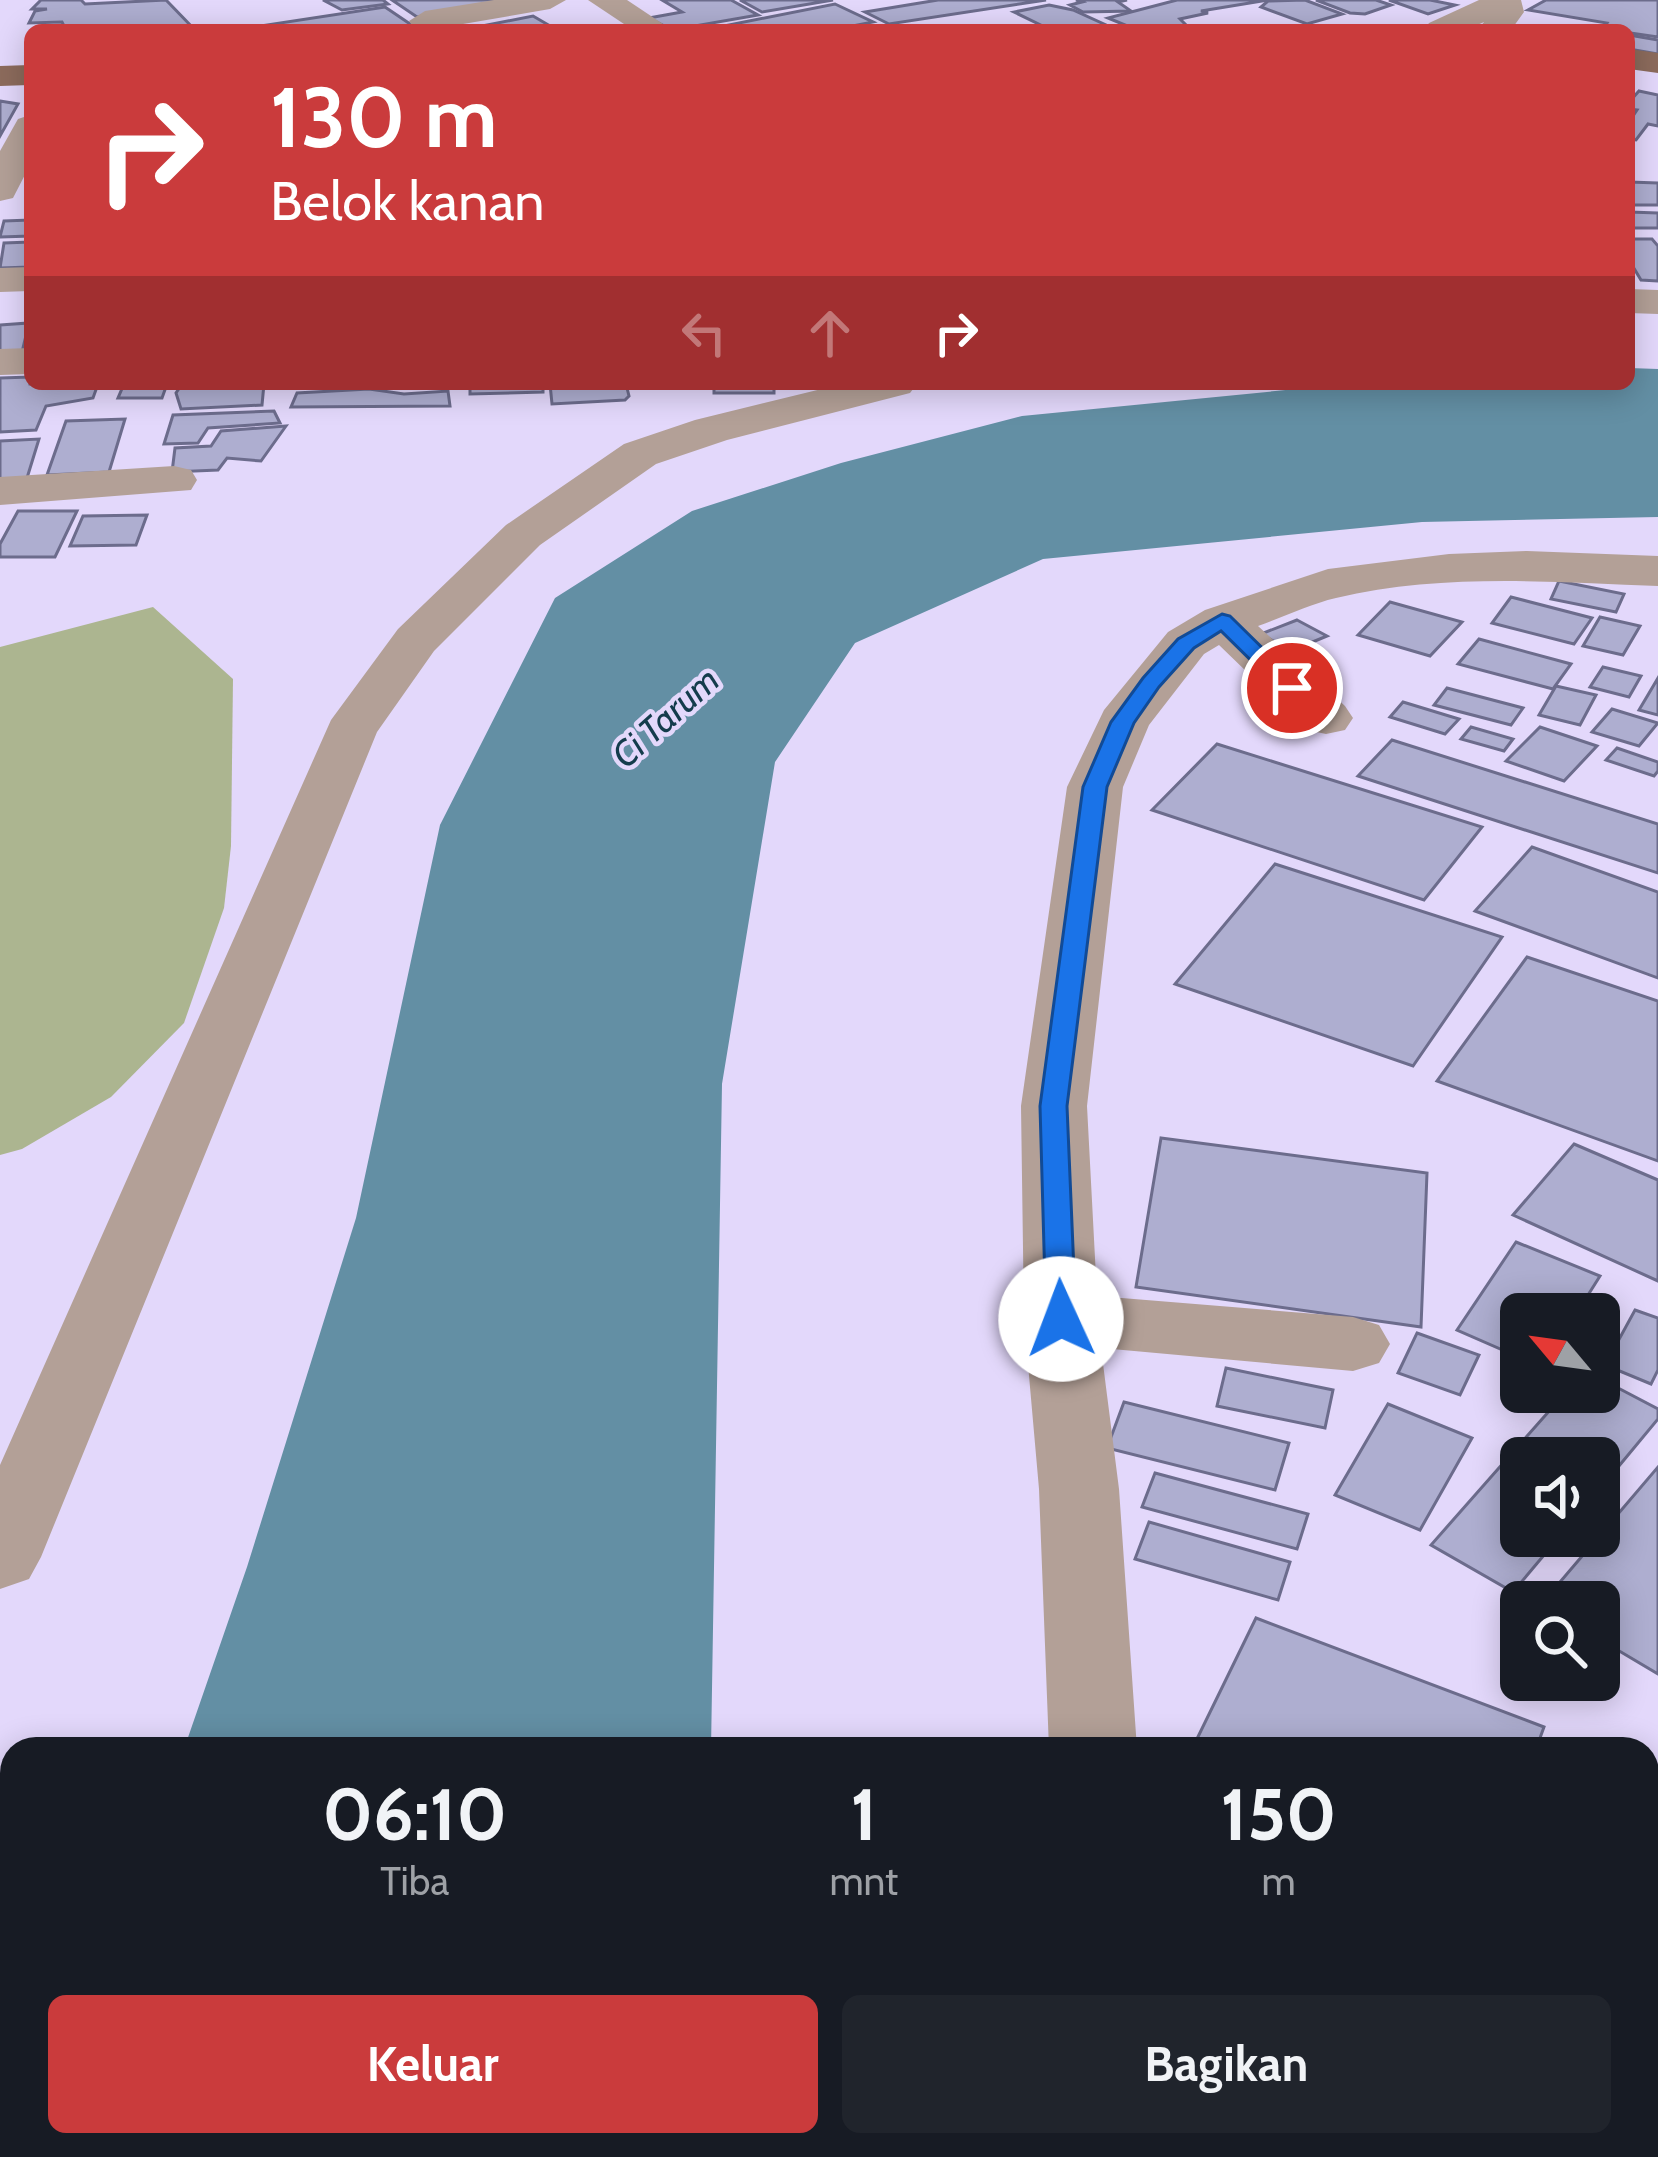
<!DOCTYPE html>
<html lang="id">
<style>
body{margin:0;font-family:Cabin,sans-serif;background:#20242c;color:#f1f3f6;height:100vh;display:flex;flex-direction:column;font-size:45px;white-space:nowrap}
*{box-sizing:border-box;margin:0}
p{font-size:39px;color:#9ea1a6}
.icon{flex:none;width:66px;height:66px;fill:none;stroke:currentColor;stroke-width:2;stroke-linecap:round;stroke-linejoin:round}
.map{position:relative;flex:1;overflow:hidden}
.sheet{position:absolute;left:0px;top:1737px;width:1659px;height:420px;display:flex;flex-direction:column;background:#171b24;border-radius:36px 36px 0 0;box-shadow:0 6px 30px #0003}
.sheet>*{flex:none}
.hud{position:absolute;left:24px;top:24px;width:1611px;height:366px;border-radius:18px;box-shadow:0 6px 30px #0003;background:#ca3b3c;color:#fff;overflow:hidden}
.needle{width:78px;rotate:299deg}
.fabs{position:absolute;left:1500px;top:1293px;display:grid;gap:24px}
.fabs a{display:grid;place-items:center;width:120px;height:120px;border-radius:18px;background:#171b24;box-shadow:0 6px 30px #0003;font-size:60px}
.pin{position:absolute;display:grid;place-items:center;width:102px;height:102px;color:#fff;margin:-51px;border:6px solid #fff;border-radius:50%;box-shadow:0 3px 12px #0007}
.me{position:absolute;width:132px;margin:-66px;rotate:358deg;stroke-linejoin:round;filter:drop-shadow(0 0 9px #0008)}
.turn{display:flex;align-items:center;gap:42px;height:252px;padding:0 48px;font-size:54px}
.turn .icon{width:156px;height:156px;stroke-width:2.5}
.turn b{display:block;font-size:84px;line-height:102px}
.lanes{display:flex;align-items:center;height:114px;padding:0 48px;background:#0003;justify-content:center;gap:60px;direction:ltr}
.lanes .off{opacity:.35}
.eta{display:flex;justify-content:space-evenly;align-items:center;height:204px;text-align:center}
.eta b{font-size:72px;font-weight:700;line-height:84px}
.action{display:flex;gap:24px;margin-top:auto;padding:24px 48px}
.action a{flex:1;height:138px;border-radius:18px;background:#ca3b3c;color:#fff;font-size:48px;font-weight:700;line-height:138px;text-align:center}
.action a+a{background:#20242c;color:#f1f3f6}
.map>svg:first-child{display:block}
.green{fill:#acb590}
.water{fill:#638fa4}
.building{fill:#aeaed0;stroke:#6c6c8c;stroke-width:3}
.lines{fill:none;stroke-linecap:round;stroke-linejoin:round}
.minor{fill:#b3a097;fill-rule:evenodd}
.major{fill:#8c6b5c;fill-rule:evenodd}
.route{fill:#1a73e8;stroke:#114b97;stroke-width:3}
.labels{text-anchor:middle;stroke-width:9;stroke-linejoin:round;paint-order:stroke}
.water-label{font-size:36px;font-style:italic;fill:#143c4c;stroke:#e3d8fb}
</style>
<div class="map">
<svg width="1658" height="2157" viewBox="0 0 1658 2157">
<rect width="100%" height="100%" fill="#e3d8fb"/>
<path class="green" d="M 153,607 L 233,679 L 231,846 L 224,908 L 184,1023 L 111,1097 L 22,1149 L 0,1155 L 0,647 Z"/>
<g class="water">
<path d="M 1629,368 L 1658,369 L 1658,517 L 1422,522 L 1043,559 L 855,643 L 775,762 L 722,1084 L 711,1749 L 184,1749 L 247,1567 L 356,1218 L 440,825 L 555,598 L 692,511 L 841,463 L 1022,416 L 1347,384 L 1629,384 Z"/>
<path d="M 47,2145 L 705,2145 L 704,2157 L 42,2157 Z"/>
</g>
<g class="building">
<path d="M 41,0 L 81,0 L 85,4 L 166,0 L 195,30 L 66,30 L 62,22 L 29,23 L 35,11 L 47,9 L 32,9 Z"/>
<path d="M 323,0 L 383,0 L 388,4 L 342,10 Z"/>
<path d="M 392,0 L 511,0 L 417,17 Z"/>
<path d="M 662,0 L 731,0 L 758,15 L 672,30 L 649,18 L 682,12 Z"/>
<path d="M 740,0 L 833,0 L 762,12 Z"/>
<path d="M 938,0 L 1046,0 L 889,24 L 865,12 Z"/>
<path d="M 1076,0 L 1127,0 L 1118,2 L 1131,11 L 1083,12 L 1070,5 L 1082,2 Z"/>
<path d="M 1268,0 L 1201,11 L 1208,13 L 1180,19 L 1187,26 L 1154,30 L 1137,30 L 1108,18 L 1177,0 Z"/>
<path d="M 1305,0 L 1342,14 L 1307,24 L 1261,7 L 1268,1 Z"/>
<path d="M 1316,0 L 1376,0 L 1391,5 L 1365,14 L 1350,13 Z"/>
<path d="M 1389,0 L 1430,0 L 1455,5 L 1428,14 Z"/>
<path d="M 1658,0 L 1658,37 L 1603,29 L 1607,23 L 1528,10 L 1546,0 Z"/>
<path d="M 835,4 L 873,22 L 847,27 L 851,30 L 704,30 Z"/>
<path d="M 1049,5 L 1073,10 L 1106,25 L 1051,30 L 1014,12 Z"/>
<path d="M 385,7 L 419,30 L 234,30 Z"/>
<path d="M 533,16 L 557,30 L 477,27 Z"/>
<path d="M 1629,35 L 1658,40 L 1658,54 L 1629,49 Z"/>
<path d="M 1639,91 L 1658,95 L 1658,126 L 1648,124 L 1636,140 L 1629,139 L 1629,122 L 1637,110 L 1629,109 L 1629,102 Z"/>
<path d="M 0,101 L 18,104 L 0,136 Z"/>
<path d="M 1629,182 L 1658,183 L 1658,205 L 1629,205 Z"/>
<path d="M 1629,212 L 1658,213 L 1658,228 L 1629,228 Z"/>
<path d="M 30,220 L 30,236 L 0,237 L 4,221 Z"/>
<path d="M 1629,239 L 1652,239 L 1658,246 L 1658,281 L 1641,280 L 1629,260 Z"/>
<path d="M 30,242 L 30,267 L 0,268 L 4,243 Z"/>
<path d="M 29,323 L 22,352 L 0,353 L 0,325 Z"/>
<path d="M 30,377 L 30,384 L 98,384 L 93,398 L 46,406 L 36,430 L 0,432 L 0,378 Z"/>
<path d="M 124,384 L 167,384 L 162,398 L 118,398 Z"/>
<path d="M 182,384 L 264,384 L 262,405 L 181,409 L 176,393 Z"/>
<path d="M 470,384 L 543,384 L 543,392 L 470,394 Z"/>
<path d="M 550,384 L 626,384 L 629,396 L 625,400 L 552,404 Z"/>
<rect x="714" y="384" width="60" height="9"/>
<path d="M 369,389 L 404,394 L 448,391 L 450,406 L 291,407 L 297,393 Z"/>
<path d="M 274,411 L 280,423 L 208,428 L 198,443 L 164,444 L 173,415 Z"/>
<path d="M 125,419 L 109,472 L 47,475 L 66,421 Z"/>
<path d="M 286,426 L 261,461 L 227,458 L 218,470 L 172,472 L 175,448 L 211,446 L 221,431 Z"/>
<path d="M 39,439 L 27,478 L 0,479 L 0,441 Z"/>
<path d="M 18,511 L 77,511 L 55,557 L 0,557 L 0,544 Z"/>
<path d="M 147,515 L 136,545 L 70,546 L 83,516 Z"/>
<path d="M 1559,581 L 1624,594 L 1616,612 L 1551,599 Z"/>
<path d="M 1511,597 L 1592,618 L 1574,644 L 1492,623 Z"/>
<path d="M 1390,602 L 1462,622 L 1430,656 L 1358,635 Z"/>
<path d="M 1600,617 L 1640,626 L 1623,655 L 1583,646 Z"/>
<path d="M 1297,620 L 1327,636 L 1291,651 L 1261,634 Z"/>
<path d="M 1479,639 L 1571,664 L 1553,689 L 1458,664 Z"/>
<path d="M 1603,667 L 1641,676 L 1629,697 L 1590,687 Z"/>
<path d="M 1658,678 L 1658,715 L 1639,710 Z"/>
<path d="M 1556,686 L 1596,695 L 1580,725 L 1539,715 Z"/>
<path d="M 1447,688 L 1523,708 L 1511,725 L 1434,705 Z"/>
<path d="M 1403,702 L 1459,719 L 1445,734 L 1390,717 Z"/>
<path d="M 1612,709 L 1658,723 L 1639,746 L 1592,732 Z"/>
<path d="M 1471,727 L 1513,739 L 1504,751 L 1461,739 Z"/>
<path d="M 1540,727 L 1597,746 L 1564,781 L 1506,761 Z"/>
<path d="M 1392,740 L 1658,824 L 1658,873 L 1358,776 Z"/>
<path d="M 1217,744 L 1482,827 L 1424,900 L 1152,810 Z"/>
<path d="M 1617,748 L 1658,762 L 1658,771 L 1654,776 L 1606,760 Z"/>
<path d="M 1532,847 L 1658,892 L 1658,978 L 1475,911 Z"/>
<path d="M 1275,864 L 1502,937 L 1413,1066 L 1175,984 Z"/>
<path d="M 1527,957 L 1658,1001 L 1658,1161 L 1437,1081 Z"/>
<path d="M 1161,1138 L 1427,1173 L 1421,1327 L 1136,1287 Z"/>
<path d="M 1574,1144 L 1658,1180 L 1658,1281 L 1513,1215 Z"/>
<path d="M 1516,1242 L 1600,1276 L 1576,1314 L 1521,1314 L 1521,1358 L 1457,1330 Z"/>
<path d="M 1635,1310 L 1658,1318 L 1658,1370 L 1651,1384 L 1605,1365 Z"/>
<path d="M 1417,1333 L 1479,1355 L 1460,1395 L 1398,1373 Z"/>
<path d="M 1226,1368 L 1333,1390 L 1325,1428 L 1217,1406 Z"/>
<path d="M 1599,1378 L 1658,1409 L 1658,1419 L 1599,1490 L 1599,1458 L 1521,1458 L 1521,1536 L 1560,1536 L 1513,1592 L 1431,1545 L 1566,1392 L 1599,1392 Z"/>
<path d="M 1124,1402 L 1289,1443 L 1275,1490 L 1107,1448 Z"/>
<path d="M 1388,1404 L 1472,1438 L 1420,1530 L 1335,1495 Z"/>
<path d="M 1658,1467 L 1658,1674 L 1599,1639 L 1599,1602 L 1543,1602 Z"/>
<path d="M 1155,1473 L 1308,1514 L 1297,1549 L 1142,1507 Z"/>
<path d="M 1149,1522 L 1290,1562 L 1278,1600 L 1135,1559 Z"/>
<path d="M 1256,1618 L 1544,1727 L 1536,1749 L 1192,1749 Z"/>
<path d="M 1647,2013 L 1658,2016 L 1658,2157 L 1254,2157 L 1222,2145 L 1647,2145 Z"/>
</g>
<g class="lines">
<g class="minor">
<path d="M 494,0 L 566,0 L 550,9 L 428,30 L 414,28 L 409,21 L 425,11 Z"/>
<path d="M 588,0 L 627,0 L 672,30 L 633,30 Z"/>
<path d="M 1479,0 L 1521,0 L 1524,12 L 1511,30 L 1478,30 L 1484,22 L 1466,30 L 1424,30 L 1429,23 Z"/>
<path d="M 30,115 L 30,165 L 13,198 L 0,201 L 0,151 L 18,119 Z"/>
<path d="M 30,267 L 30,291 L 0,292 L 0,268 Z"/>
<path d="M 1629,289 L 1658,290 L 1658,314 L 1629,313 Z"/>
<path d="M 30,348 L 30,374 L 0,375 L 0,349 Z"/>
<path d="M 842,384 L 917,384 L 910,393 L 727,440 L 656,464 L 540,545 L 434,651 L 377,732 L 41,1557 L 29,1579 L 0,1589 L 0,1465 L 331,720 L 398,629 L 506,525 L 624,444 L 695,420 Z"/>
<path d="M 174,466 L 191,470 L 197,480 L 191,490 L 0,505 L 0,477 Z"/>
<path d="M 1527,551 L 1658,556 L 1658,586 C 1552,582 1440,573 1336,598 C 1310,604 1284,617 1258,626 L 1345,706 L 1353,718 L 1345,730 L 1326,734 L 1307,730 L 1219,645 L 1204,654 L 1149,725 L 1123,787 L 1087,1106 L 1097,1296 L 1353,1317 L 1379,1325 L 1390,1344 L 1379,1363 L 1353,1371 L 1101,1348 L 1119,1489 L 1137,1749 L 1049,1749 L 1039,1489 L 1024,1319 L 1021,1106 L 1067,787 L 1104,710 L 1168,632 L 1205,610 L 1328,569 L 1449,554 Z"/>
<rect x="1044" y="2145" width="100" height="12"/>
</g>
<g class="major">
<path d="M 1629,49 L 1658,53 L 1658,73 L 1629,69 Z"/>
<path d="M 30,65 L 30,85 L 0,86 L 0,66 Z"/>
</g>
</g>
<path class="route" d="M 1222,614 L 1230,616 L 1303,688 L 1300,693 L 1284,693 L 1221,631 L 1194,648 L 1159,687 L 1134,723 L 1107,787 L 1067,1106 L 1076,1319 L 1072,1326 L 1050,1326 L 1046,1319 L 1040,1106 L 1083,787 L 1111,722 L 1143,678 L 1178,639 Z"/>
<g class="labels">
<g class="water-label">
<text transform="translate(665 717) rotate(-42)" y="13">Ci Tarum</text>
</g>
</g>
</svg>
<div class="fabs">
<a><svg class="needle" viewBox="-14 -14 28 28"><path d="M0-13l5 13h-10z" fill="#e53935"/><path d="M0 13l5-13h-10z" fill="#9ea1a6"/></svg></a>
<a><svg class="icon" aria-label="sound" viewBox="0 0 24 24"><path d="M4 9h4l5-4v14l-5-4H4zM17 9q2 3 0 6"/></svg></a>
<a><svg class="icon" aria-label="search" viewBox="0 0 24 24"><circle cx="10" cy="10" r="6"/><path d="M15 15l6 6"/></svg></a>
</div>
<div class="pin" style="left:1292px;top:688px;background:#d93025"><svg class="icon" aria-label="arrive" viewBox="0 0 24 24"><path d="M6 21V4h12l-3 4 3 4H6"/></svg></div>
<svg class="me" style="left:1061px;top:1319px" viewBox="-20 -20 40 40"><circle r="19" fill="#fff"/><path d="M0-13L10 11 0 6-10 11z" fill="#1a73e8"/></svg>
<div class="hud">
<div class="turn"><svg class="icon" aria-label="right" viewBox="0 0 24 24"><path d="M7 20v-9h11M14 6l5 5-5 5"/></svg><div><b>130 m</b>Belok kanan</div></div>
<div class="lanes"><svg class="icon off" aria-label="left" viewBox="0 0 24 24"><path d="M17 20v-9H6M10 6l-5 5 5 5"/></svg><svg class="icon off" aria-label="ahead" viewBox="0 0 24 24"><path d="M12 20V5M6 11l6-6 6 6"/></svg><svg class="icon" aria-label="right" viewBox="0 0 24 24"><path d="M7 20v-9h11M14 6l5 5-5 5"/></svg></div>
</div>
<section class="sheet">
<div class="eta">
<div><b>06:10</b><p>Tiba</p></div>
<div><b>1</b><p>mnt</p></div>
<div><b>150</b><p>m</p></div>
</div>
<div class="action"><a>Keluar</a><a>Bagikan</a></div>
</section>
</div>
